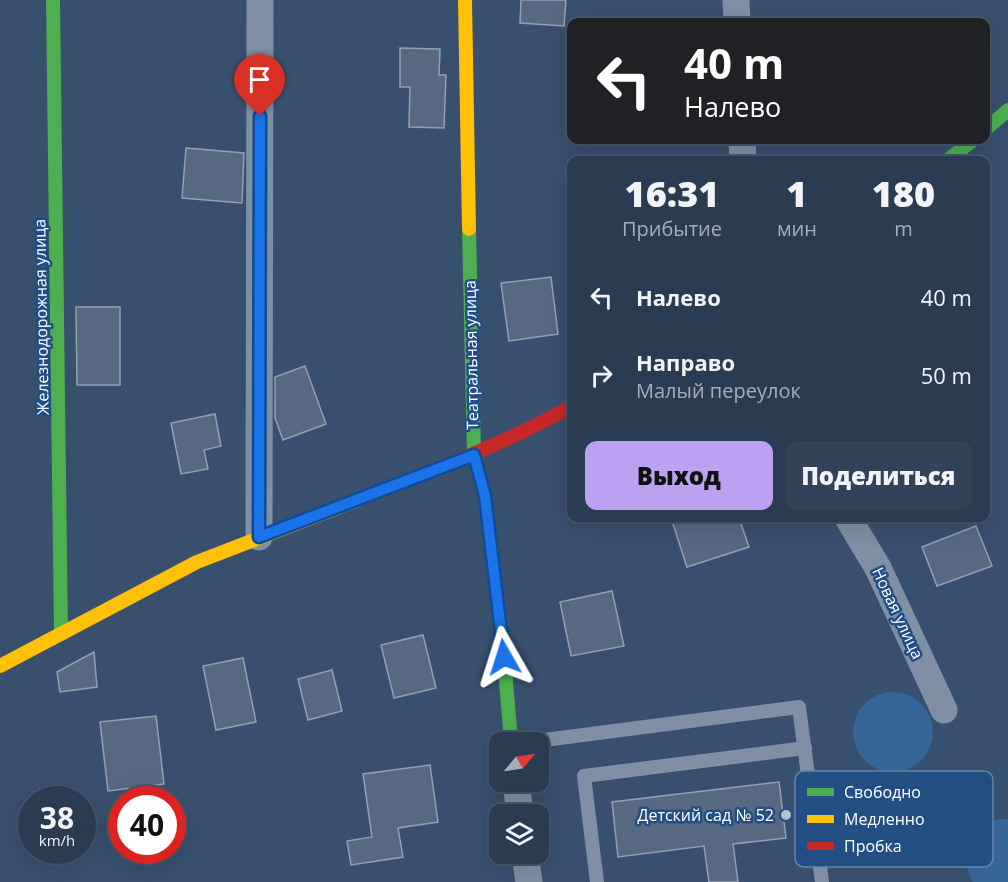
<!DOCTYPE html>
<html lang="ru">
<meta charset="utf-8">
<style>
body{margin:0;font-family:"Open Sans",sans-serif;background:#324359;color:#f1f3f6;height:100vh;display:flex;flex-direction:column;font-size:22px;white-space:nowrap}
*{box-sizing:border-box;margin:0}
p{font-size:20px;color:#a5adb8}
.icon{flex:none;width:33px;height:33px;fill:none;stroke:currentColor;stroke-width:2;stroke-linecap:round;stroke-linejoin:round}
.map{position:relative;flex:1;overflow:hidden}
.details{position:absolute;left:567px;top:156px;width:423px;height:366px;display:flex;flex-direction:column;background:#2a3c52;border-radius:12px;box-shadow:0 6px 24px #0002,0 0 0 2px #465669}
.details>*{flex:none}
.banner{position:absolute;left:567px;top:18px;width:423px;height:126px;border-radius:12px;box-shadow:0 6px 24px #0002,0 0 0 2px #465669;background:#202124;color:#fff;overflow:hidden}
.needle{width:39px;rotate:61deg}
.tools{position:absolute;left:489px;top:732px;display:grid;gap:12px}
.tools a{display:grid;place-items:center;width:60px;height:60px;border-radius:12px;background:#2a3c52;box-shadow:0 6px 24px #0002,0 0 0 2px #465669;font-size:30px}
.speed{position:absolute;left:18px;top:786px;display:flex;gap:12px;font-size:30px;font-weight:700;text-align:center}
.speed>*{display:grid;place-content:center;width:78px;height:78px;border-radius:50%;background:#2a3c52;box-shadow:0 6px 24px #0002,0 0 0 2px #465669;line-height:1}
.speed small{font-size:15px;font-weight:400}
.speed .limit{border:9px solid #d22;background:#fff;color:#111}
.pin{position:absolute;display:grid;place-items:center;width:51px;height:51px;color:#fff;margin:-62px -26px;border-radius:50% 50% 50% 0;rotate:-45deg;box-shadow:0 0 6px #0007}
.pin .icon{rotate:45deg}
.me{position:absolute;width:66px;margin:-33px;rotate:354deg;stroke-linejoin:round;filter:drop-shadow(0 0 4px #0008)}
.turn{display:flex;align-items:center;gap:21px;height:126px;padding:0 18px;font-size:27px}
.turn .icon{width:78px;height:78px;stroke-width:2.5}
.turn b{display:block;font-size:42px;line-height:51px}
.eta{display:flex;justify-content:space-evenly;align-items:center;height:102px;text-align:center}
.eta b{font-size:36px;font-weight:800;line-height:42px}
.action{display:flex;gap:12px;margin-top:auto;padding:12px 18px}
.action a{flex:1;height:69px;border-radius:12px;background:#bca0f2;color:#111;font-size:24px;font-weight:800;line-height:69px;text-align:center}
.action a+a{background:#324359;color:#f1f3f6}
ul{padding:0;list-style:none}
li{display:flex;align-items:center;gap:18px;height:78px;padding:0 18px}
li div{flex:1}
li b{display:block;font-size:22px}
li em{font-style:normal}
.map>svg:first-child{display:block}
.green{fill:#36659a}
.building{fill:#566980;stroke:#92a0b2;stroke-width:1.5}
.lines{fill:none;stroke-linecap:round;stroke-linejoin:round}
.lane{stroke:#7f90a4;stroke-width:14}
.street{stroke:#7f90a4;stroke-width:27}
.fast{stroke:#4caf50;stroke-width:14}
.slow{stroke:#ffc107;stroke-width:14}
.jam{stroke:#c62828;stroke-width:14}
.route-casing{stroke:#114b97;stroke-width:15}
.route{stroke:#1a73e8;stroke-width:10}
.poi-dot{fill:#b9c2cc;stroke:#224e84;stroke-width:2}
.labels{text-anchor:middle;stroke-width:5;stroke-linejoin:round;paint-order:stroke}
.street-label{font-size:16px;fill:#fff;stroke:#224e84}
.poi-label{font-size:16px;fill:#fff;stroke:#224e84;text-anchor:end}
.key{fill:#224e84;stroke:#6483a9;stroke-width:1.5}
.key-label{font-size:16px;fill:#fff}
</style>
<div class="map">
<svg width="1008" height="882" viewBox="0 0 1008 882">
<rect width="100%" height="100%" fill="#38506e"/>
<g class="green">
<circle cx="893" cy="732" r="40"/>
<path d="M 999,819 L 1008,819 L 1008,882 L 973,882 C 957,854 970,829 999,819 Z"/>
</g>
<g class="building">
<path d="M 521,0 L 566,0 L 564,26 L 520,23 Z"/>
<path d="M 400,48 L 440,49 L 439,75 L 446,75 L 444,128 L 409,127 L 410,87 L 400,87 Z"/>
<path d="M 186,148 L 244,153 L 242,203 L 182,198 Z"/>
<path d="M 551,277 L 558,334 L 509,341 L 501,283 Z"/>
<path d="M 76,307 L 120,307 L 120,385 L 77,385 Z"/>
<path d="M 305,366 L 326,424 L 283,440 L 275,418 L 275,377 Z"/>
<path d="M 215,414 L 221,446 L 204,450 L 208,469 L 181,474 L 171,423 Z"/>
<path d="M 671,518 L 739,518 L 749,547 L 687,567 Z"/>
<path d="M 976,526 L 992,566 L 937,586 L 922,547 Z"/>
<path d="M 612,591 L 624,646 L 571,656 L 560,602 Z"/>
<path d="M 423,635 L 436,688 L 394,698 L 381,645 Z"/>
<path d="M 94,652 L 97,687 L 60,692 L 57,672 Z"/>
<path d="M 243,658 L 256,722 L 216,730 L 203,666 Z"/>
<path d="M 332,670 L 342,711 L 308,720 L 298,679 Z"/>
<path d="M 156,716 L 164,784 L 108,791 L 100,722 Z"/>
<path d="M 430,765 L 438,822 L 398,828 L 403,857 L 351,865 L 347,841 L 372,837 L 363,774 Z"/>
<path d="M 779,782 L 786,838 L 733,844 L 738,882 L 709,882 L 704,846 L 618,857 L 612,802 Z"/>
</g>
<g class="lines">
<g class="lane">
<path d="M 529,742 L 799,707 L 822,882"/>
<path d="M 597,882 L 584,776 L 805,748"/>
</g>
<g class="street">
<path d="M 736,0 L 737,22"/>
<path d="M 742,140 L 743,160"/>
<path d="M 848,518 L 878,568 L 944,710"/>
<path d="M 259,537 L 260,0"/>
<path d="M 516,782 L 520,814"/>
<path d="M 525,854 L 529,882"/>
</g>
<g class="fast">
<path d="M 53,0 L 61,634"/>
<path d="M 986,129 L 1008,110"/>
<path d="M 948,160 L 973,140"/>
<path d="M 469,229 L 474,455 L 485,496 L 504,657 L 511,742"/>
</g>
<g class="slow">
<path d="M 465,0 L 469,229"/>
<path d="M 0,666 L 197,562 L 360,499"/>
</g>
<path class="jam" d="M 360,499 C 433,471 504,444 572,406"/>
</g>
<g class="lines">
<g class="route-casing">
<path id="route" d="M 260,116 L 259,537 L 474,455 L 485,496 L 504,657"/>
</g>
<use href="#route" class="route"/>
</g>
<circle class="poi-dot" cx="786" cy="815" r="6"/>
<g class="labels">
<g class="street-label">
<text transform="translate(41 317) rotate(-91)" y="6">Железнодорожная улица</text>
<text transform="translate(471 355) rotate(-91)" y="6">Театральная улица</text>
<text transform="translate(898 613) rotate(65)" y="6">Новая улица</text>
</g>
<g class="poi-label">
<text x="774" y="821">Детский сад № 52</text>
</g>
</g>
<rect x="795" y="771" width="198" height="96" rx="9" class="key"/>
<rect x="807" y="788" width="27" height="8" fill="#4caf50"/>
<rect x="807" y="815" width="27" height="8" fill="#ffc107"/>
<rect x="807" y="842" width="27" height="8" fill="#c62828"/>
<g class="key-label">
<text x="844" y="798">Свободно</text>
<text x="844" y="825">Медленно</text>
<text x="844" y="852">Пробка</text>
</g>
</svg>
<div class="tools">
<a><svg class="needle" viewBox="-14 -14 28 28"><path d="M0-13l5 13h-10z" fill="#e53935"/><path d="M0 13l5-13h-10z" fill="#a5adb8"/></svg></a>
<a><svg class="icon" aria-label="layers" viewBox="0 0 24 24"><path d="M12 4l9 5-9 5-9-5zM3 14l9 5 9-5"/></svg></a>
</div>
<div class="speed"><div>38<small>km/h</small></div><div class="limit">40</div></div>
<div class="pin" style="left:260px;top:116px;background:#d93025"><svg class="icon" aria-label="arrive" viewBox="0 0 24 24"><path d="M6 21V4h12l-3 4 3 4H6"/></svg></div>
<svg class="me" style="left:504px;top:657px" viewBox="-20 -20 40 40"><path d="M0-17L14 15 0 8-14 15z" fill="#1a73e8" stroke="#fff" stroke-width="4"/></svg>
<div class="banner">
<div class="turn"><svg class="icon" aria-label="left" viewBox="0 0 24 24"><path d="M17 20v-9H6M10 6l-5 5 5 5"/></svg><div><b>40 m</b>Налево</div></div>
</div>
<section class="details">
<div class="eta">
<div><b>16:31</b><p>Прибытие</p></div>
<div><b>1</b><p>мин</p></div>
<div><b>180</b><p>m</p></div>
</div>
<ul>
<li><svg class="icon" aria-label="left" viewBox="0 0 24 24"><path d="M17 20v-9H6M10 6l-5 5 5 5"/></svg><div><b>Налево</b></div><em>40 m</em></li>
<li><svg class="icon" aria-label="right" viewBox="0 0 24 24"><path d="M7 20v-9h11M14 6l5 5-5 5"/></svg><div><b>Направо</b><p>Малый переулок</p></div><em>50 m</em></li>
</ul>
<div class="action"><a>Выход</a><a>Поделиться</a></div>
</section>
</div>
